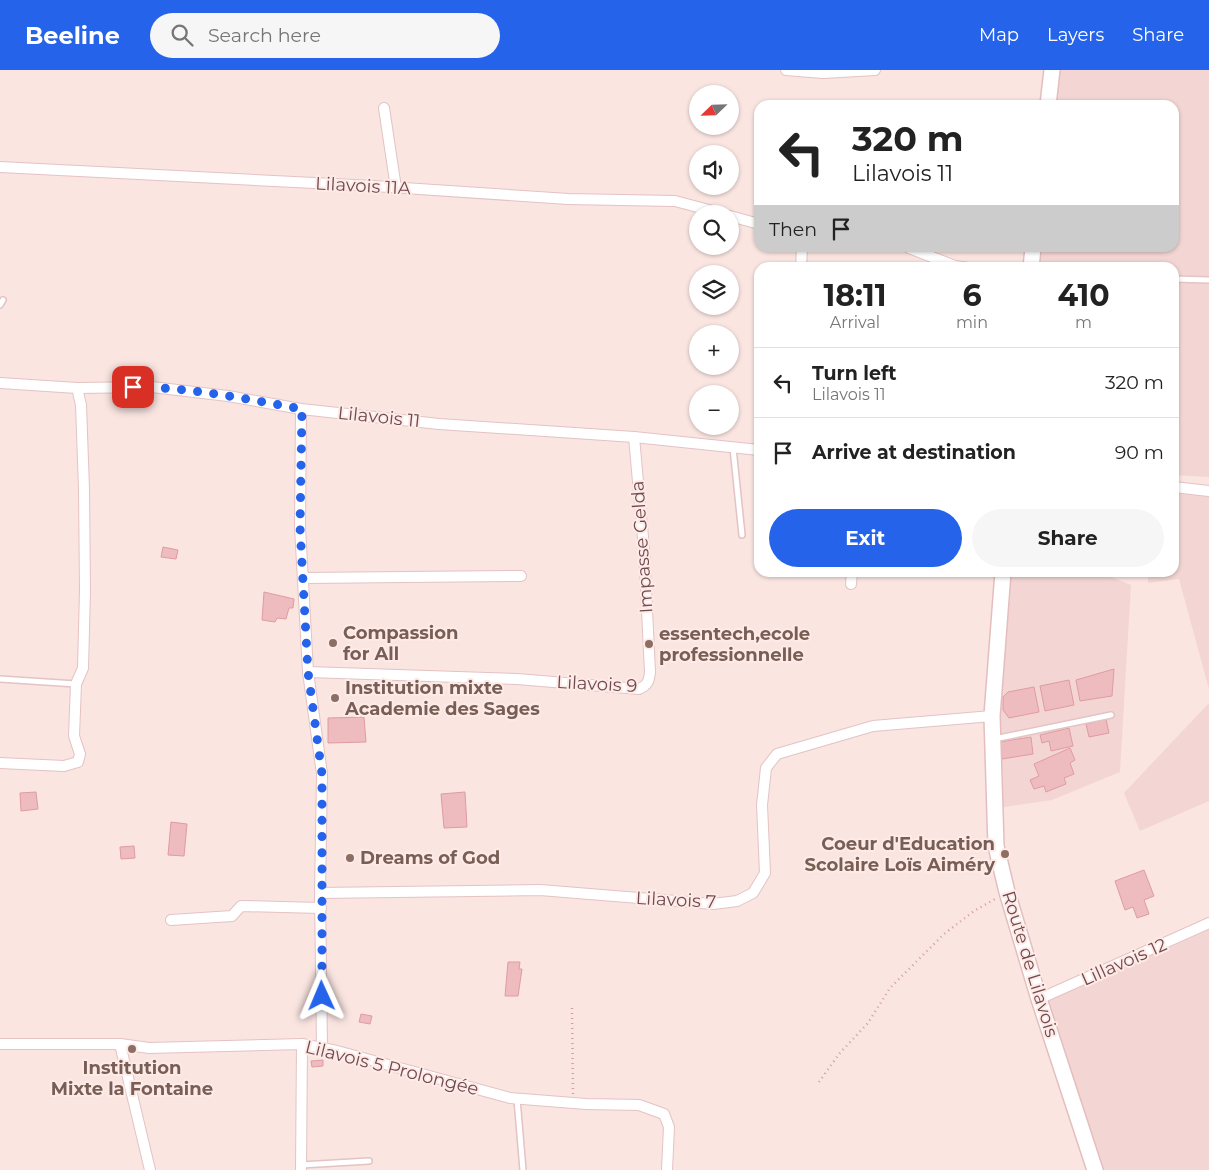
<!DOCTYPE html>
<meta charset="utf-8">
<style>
body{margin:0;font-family:Montserrat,sans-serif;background:#f6f6f6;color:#222;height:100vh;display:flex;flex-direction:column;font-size:19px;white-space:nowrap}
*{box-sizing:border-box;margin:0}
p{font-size:16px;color:#767676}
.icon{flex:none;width:28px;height:28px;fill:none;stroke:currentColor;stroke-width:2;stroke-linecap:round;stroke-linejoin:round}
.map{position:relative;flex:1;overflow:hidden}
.drawer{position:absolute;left:754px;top:192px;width:425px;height:315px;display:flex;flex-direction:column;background:#fff;border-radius:15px;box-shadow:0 1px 4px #0004}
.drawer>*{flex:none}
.guide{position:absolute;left:754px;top:30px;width:425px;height:152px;border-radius:15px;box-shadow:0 1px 4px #0004;background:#fff;color:#222;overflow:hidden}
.needle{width:32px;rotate:247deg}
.buttons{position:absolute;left:689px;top:15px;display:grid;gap:10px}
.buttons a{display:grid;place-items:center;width:50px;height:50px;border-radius:50%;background:#fff;box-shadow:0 1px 4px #0004;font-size:25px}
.pin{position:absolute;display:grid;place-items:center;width:42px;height:42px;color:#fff;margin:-21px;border-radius:10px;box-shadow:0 2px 8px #0006}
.me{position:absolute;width:55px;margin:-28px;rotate:359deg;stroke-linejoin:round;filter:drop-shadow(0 0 4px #0008)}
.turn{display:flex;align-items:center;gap:18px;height:105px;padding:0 15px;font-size:22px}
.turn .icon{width:65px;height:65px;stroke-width:2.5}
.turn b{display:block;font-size:35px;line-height:42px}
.then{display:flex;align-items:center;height:48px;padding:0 15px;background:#0003;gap:10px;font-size:19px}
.eta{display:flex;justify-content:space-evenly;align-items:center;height:85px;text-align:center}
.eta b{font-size:30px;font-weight:700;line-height:35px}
.action{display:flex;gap:10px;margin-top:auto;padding:10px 15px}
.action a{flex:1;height:58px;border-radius:30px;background:#2563eb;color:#fff;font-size:20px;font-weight:700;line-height:58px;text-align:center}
.action a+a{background:#f6f6f6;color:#222}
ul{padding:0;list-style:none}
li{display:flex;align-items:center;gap:15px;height:70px;padding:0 15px;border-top:1px solid #e0e0e0}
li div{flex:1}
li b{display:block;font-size:19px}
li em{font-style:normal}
header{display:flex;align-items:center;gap:30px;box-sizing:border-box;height:70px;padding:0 25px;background:#2563eb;color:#fff}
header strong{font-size:24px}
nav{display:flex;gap:28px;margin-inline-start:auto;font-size:18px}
.search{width:350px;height:45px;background:#f6f6f6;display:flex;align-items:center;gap:12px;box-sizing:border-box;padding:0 18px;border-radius:28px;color:#767676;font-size:19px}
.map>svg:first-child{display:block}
.residential{fill:#f3d6d3}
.building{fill:#eebbbe;stroke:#df9ca2}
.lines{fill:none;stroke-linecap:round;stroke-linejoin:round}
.service-casing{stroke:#e3c3c4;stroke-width:8}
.minor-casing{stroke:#e3c3c4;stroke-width:12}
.secondary-casing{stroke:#e4bebe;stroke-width:18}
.path{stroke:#d29ea3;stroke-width:2.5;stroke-dasharray:1 4;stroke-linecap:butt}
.service{stroke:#fff;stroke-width:5}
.minor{stroke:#fff;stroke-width:10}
.secondary{stroke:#fff;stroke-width:15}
.route{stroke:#2563eb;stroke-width:9;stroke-dasharray:0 16.2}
.education-dot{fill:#8d6e63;stroke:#feeae7;stroke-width:2}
.labels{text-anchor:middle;stroke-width:4;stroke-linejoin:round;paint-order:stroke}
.street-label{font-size:18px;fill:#6f4a4e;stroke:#feeae7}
.education-label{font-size:18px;font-weight:bold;fill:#785e54;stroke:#feeae7;text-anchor:start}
</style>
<header>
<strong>Beeline</strong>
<div class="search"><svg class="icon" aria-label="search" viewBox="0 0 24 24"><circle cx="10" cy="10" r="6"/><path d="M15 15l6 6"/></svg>Search here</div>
<nav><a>Map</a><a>Layers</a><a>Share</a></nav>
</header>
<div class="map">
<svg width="1209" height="1100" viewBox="0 0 1209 1100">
<rect width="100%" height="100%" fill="#fae5e1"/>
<g class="residential">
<path d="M 1058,0 L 1209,0 L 1209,407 L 1174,405 L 1174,198 L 1038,198 L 1040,178 L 1174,178 L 1174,35 L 1055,35 Z"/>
<path d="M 1174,422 L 1209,425 L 1209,619 L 1179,509 L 1148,513 L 1148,503 L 1174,502 Z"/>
<path d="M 1008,503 L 1111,503 L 1111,507 L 1131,515 L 1120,702 L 1052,730 L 998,738 L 995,652 Z"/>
<path d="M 1209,633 L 1209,731 L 1140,761 L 1124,723 Z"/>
<path d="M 1209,857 L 1209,1100 L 1104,1100 L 1045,929 Z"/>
</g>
<g class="building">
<path d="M 163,477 L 178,480 L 176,489 L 161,487 Z"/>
<path d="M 264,522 L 294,529 L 293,538 L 289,538 L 286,549 L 277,548 L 275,552 L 262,550 Z"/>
<path d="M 1114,599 L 1112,626 L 1080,631 L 1076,610 Z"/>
<path d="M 1069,610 L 1074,635 L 1045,641 L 1040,616 Z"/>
<path d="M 1034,617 L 1039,642 L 1009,648 L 1003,640 L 1003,627 L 1008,622 Z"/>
<path d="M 364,647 L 366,672 L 328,673 L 328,648 Z"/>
<path d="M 1106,649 L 1109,663 L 1089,667 L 1086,654 Z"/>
<path d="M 1069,658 L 1073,676 L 1051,681 L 1049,671 L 1042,673 L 1040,665 Z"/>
<path d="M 1031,667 L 1033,684 L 1002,689 L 999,672 Z"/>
<path d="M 1070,678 L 1075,690 L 1070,693 L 1074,704 L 1064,708 L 1066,714 L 1046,722 L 1044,716 L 1034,719 L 1030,710 L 1039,706 L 1034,694 Z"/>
<path d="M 36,722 L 38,739 L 21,741 L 20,723 Z"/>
<path d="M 465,722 L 467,757 L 444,758 L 441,724 Z"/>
<path d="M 171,752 L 187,754 L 184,786 L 168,785 Z"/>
<path d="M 134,776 L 135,788 L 121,789 L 120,777 Z"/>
<path d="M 1144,800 L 1154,826 L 1144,830 L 1149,844 L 1137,848 L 1133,837 L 1125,840 L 1115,811 Z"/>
<path d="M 508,892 L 520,892 L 519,899 L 522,899 L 518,926 L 505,926 Z"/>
<path d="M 361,944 L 372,946 L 370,954 L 359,952 Z"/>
<path d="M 323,990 L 323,996 L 312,997 L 311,991 Z"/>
</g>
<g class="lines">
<g class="service-casing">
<g id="service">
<path d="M 1174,209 L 1209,210"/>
<path d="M 0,235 L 3,230"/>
<path d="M 733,378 L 742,465"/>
<path d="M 0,609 L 76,614"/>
<path d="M 994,669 L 1111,645"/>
<path d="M 517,1029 L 523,1100"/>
<path d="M 301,1095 L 369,1091"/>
</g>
</g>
<g class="minor-casing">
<g id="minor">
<path d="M 786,0 L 823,3 L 875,0"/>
<path d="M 384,38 L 396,118"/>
<path d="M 0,97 L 374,116 L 568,129 L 675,131 L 724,144"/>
<path d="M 730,146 L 759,154"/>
<path d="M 909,178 L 955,196 L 969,198"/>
<path d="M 801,198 L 802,178"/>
<path d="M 0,313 L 77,318 L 152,317 L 228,326 L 301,339 L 439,354 L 634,367 L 759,380"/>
<path d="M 301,339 L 300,457 L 308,602 L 322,704 L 320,823 L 322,978"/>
<path d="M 1174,417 L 1209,421"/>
<path d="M 303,508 L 521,506"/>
<path d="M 851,514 L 852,502"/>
<path d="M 308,602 L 517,609 L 639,619 C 648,615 649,611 650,602 L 644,479 L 634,367"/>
<path d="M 0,693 L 64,696 L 78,692 L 80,684 L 74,666 L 76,614 L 83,598 L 85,521 L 84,419 L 81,335 L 77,318"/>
<path d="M 320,823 L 540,820 L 713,834 L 737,831 L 753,823 L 765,803 L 762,735 L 766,698 L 777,684 L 873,656 L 992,646"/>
<path d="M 171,850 L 232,846 L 241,836 L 321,838"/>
<path d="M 1039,929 L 1209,853"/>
<path d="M 0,974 L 120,974 L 149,978 L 302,974 L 337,981 L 510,1028 L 586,1034 L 639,1035 L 664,1044 L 669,1057 L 667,1100"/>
<path d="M 120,974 L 150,1100"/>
<path d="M 301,1100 L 302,974"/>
</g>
</g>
<g class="secondary-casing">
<g id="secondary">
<path d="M 1048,35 L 1052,0"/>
<path d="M 1031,198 L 1033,178"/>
<path d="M 1003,502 L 992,646 L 996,776 L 1007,822 L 1039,929 L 1095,1100"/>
</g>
</g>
<g class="path">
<path d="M 572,938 L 573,1024"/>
<path d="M 819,1012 L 839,984 L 868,953 L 890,918 L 944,864 L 974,841 L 995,829"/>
</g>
<use href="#service" class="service"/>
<use href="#minor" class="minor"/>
<use href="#secondary" class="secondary"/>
</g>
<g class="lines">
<path class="route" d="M 133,317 C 189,317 246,329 302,339 L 300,457 L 308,602 L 322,704 L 322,926"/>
</g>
<g class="education-dot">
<circle cx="333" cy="573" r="5"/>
<circle cx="649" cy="574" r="5"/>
<circle cx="335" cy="628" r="5"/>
<circle cx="1005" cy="784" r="5"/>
<circle cx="350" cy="788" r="5"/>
<circle cx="132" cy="979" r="5"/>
</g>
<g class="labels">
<g class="street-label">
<text transform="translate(363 116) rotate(3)" y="6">Lilavois 11A</text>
<text transform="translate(379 347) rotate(6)" y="6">Lilavois 11</text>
<text transform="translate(642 477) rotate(-94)" y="6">Impasse Gelda</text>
<text transform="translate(597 614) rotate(3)" y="6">Lilavois 9</text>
<text transform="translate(676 830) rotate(3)" y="6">Lilavois 7</text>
<text transform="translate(1124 892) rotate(-24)" y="6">Lillavois 12</text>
<text transform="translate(1030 894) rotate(73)" y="6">Route de Lilavois</text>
<text transform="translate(392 998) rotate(14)" y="6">Lilavois 5 Prolongée</text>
</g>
<g class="education-label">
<text x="343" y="569">Compassion<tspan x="343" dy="21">for All</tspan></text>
<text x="659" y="570">essentech,ecole<tspan x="659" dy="21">professionnelle</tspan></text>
<text x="345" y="624">Institution mixte<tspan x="345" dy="21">Academie des Sages</tspan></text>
<text x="995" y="780" text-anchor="end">Coeur d'Education<tspan x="995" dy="21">Scolaire Loïs Aiméry</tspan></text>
<text x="360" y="794">Dreams of God</text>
<text x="132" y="1004" text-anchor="middle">Institution<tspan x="132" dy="21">Mixte la Fontaine</tspan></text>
</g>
</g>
</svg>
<div class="buttons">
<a><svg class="needle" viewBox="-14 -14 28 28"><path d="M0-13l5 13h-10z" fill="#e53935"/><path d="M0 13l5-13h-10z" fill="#767676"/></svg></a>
<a><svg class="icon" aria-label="sound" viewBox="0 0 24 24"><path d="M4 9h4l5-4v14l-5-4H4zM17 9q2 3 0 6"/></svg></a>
<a><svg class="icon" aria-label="search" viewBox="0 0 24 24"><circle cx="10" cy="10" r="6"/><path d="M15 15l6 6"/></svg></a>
<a><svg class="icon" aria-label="layers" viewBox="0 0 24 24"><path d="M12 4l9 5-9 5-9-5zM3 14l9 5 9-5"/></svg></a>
<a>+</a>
<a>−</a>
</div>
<div class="pin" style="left:133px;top:317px;background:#d93025"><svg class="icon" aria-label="arrive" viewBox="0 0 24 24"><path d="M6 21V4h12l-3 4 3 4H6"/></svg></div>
<svg class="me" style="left:322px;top:926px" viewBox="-20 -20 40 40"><path d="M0-17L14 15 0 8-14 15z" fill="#2563eb" stroke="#fff" stroke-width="4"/></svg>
<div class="guide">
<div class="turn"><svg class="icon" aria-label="left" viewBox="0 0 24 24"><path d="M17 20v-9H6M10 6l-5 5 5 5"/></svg><div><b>320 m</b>Lilavois 11</div></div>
<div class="then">Then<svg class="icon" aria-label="arrive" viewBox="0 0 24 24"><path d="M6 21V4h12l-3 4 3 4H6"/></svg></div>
</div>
<section class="drawer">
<div class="eta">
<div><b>18:11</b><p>Arrival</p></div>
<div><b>6</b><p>min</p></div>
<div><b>410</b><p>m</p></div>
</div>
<ul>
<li><svg class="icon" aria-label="left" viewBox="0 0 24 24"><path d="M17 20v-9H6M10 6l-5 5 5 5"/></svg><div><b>Turn left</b><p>Lilavois 11</p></div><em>320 m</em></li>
<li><svg class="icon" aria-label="arrive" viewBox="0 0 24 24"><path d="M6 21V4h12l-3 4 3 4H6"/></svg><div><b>Arrive at destination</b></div><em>90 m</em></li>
</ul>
<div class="action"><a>Exit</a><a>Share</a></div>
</section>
</div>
